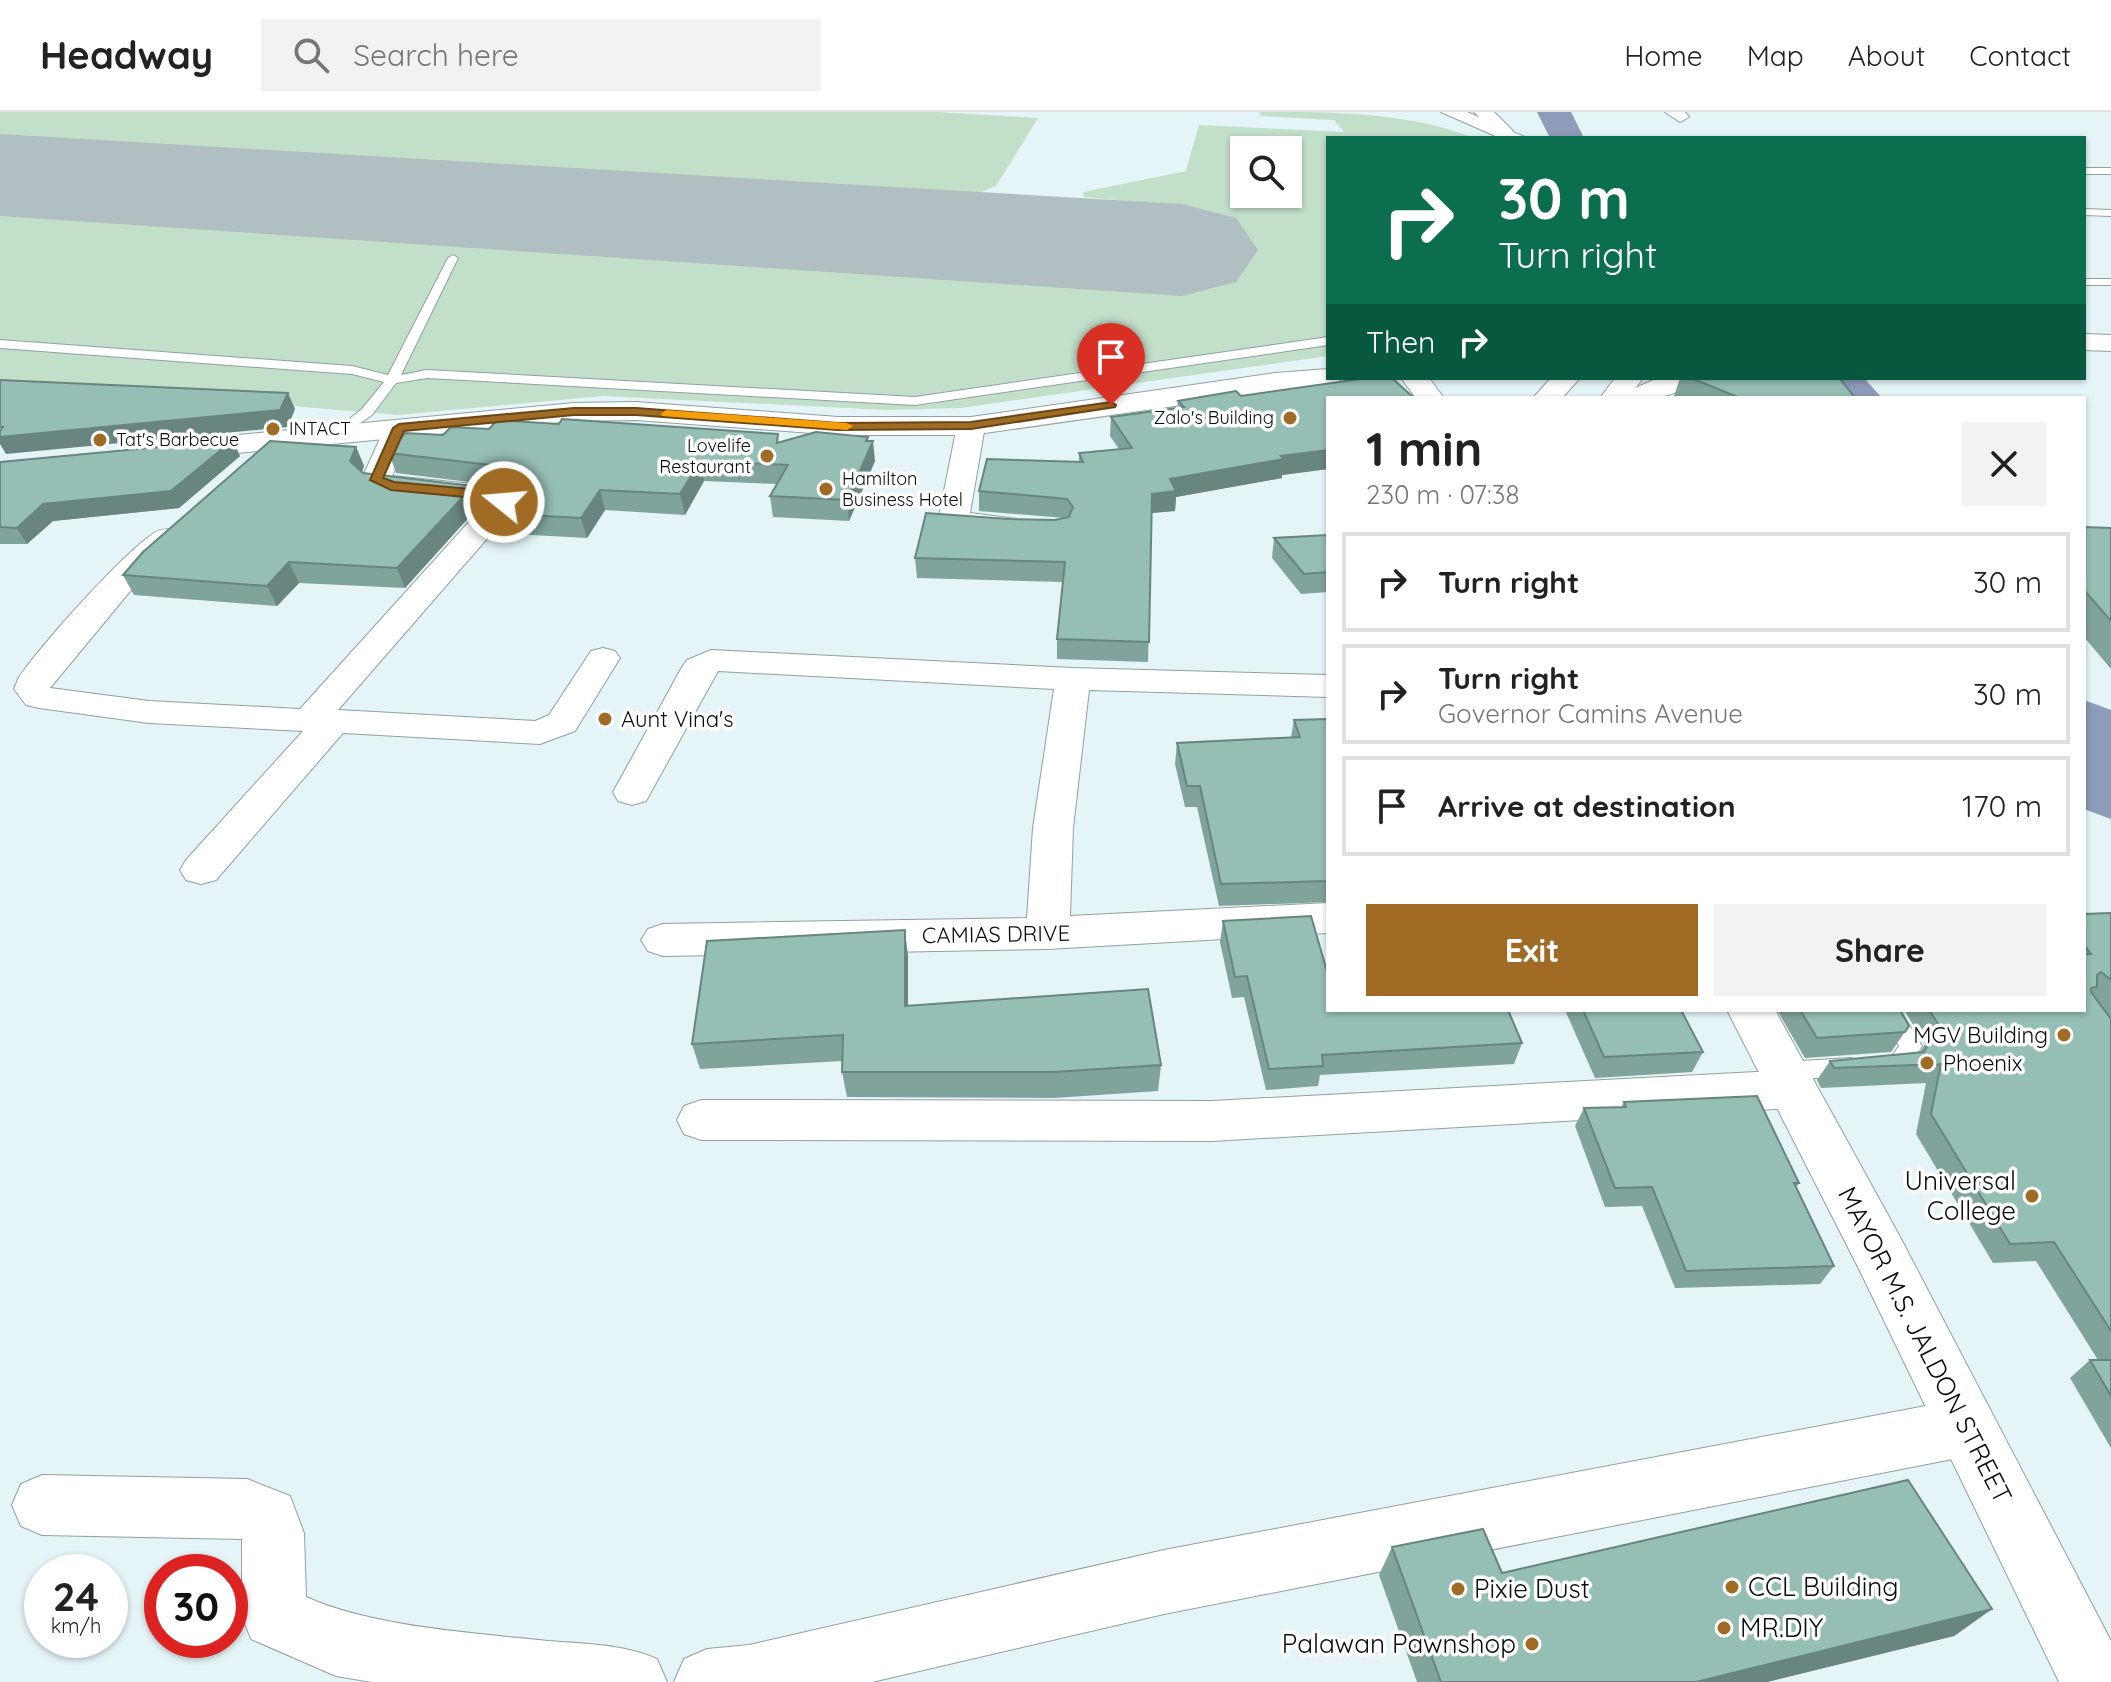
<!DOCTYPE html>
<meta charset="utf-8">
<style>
body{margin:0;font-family:Quicksand,sans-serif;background:#f2f2f2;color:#222;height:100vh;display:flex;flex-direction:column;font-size:30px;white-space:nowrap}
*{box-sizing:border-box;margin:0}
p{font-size:26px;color:#767676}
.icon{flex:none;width:44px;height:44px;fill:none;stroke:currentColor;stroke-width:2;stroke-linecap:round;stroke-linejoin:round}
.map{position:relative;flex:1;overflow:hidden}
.sheet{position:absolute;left:1326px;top:284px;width:760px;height:616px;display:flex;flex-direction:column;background:#fff;border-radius:0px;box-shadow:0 2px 6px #0004}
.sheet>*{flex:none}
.banner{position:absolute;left:1326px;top:24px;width:760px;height:244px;border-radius:0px;box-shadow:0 2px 6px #0004;background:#0b6e4f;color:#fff;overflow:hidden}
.controls{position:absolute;left:1230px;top:24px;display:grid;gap:16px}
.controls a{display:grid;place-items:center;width:72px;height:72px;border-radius:0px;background:#fff;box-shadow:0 2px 6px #0004;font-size:40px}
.speed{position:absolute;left:24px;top:1442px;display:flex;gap:16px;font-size:40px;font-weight:700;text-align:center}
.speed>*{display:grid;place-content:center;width:104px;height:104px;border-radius:50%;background:#fff;box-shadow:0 2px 6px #0004;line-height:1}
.speed small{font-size:20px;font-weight:400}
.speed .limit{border:12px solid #d22;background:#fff;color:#111}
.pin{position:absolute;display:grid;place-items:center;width:68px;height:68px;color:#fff;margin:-82px -34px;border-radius:50% 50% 50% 0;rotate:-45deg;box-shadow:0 0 8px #0007}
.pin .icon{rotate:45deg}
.me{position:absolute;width:88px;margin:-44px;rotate:287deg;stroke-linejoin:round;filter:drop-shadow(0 0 6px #0008)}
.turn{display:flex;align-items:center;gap:28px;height:168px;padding:0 40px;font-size:36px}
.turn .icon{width:104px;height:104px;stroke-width:2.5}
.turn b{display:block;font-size:56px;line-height:68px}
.then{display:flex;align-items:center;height:76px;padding:0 40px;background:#0003;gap:16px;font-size:30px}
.round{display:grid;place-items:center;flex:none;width:84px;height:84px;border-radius:0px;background:#f2f2f2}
.head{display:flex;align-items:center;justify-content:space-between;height:136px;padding:0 40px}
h1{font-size:48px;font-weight:700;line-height:60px}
.primary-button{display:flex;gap:16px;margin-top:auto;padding:16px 40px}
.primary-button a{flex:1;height:92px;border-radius:0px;background:#a06b24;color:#fff;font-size:32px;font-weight:700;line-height:92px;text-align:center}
.primary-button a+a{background:#f2f2f2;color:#222}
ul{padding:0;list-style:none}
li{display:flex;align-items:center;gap:24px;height:100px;margin:0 16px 12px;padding:0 24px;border:4px solid #e0e0e0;border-radius:0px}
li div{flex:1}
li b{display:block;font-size:30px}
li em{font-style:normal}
header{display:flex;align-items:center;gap:48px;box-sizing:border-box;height:112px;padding:0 40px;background:#fff;border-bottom:2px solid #e0e0e0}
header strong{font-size:38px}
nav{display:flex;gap:44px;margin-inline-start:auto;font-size:28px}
.search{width:560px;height:72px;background:#f2f2f2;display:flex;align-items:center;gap:20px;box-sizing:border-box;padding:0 28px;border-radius:0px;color:#767676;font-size:30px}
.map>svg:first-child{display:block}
.green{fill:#c2dfca;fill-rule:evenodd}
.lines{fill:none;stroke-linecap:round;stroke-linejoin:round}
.river{fill:#8d9cb9;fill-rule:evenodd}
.taxiway{fill:#b2bfc2;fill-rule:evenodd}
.runway{fill:#b2bfc2;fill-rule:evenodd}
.lane-casing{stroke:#91a0a3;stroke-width:2}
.street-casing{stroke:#91a0a3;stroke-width:2}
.secondary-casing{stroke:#91a0a3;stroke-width:2}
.primary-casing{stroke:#91a0a3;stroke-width:2}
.lane{fill:#fff;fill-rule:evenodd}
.street{fill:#fff;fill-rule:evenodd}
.secondary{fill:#fff;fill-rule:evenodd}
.primary{fill:#fff;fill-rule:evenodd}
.wall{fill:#80a39c}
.shaded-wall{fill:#68857f}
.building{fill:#95beb5;stroke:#68857f;stroke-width:2}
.route{fill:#a06b24;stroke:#684617;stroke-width:2}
.slow{fill:#f59e0b}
.poi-dot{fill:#a06b24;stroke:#fff;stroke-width:3}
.labels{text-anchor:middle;stroke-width:7;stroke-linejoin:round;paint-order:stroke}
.far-poi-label{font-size:18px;fill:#080d0e;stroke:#fff;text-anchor:start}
.poi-label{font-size:22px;fill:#080d0e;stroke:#fff;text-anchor:start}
.street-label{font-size:22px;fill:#080d0e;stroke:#fff}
.near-poi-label{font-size:26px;fill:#080d0e;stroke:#fff;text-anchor:start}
.near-street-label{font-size:26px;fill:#080d0e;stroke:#fff}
</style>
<header>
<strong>Headway</strong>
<div class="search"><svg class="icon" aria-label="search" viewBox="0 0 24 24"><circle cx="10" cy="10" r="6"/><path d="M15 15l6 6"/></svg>Search here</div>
<nav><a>Home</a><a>Map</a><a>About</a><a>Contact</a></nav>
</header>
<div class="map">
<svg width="2111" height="1570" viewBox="0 0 2111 1570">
<rect width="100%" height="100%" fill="#e4f4f7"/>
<g class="green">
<path d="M 0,0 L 935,0 L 1038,6 L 996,74 L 956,91 L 929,96 L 0,39 Z"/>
<path d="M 1259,0 C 1332,0 1409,0 1474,26 L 1328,26 L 1328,244 L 960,296 L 886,298 L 603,284 L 398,303 L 0,269 L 0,87 L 1185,164 L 1204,112 L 1152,91 L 1084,85 L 1083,80 L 1186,59 L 1199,13 L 1344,20 L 1334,8 L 1261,4 ZM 1244,38 L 1288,38 L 1288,82 L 1244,82 Z"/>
</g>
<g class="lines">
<g class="river">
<path d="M 1537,0 L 1571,0 L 1584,26 L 1550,26 Z"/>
<path d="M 1812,266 L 1864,266 L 1882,286 L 1829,286 Z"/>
<path d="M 2084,588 L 2111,598 L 2111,707 L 2084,697 Z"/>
</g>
<path class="taxiway" d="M 1142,99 C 1166,99 1180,104 1194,124 L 1181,150 C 1124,180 1094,158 1039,146 C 1027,143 1014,144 1002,141 L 993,128 L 1002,115 L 1023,110 Z"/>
<path class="runway" d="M 0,22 L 1182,92 L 1236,106 L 1258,138 L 1236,170 L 1182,184 L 0,104 Z"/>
<g class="lane-casing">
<g id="lane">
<rect x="2084" y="56" width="27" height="6"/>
<path d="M 2084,97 L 2111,98 L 2111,104 L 2084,103 Z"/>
<path d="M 453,143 L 458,146 L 401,263 L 427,258 L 915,285 L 1328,225 L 1328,233 L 915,293 L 427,266 L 396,271 L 372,303 L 339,326 L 332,322 L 334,319 L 362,297 L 384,270 L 352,262 L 0,236 L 0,228 L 352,254 L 388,263 L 448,146 Z"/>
<rect x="2084" y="167" width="27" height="6"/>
<path d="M 1878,898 L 1900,898 L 1922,934 L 1907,958 L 1887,962 L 1879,959 L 1876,953 L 1879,947 L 1892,944 L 1899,934 Z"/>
<path d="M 1851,946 L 1859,949 L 1862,955 L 1859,961 L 1851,964 L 1783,968 L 1775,965 L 1772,959 L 1775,953 L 1783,950 Z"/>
</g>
</g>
<g class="street-casing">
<g id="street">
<path d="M 1474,0 L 1494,0 L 1513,19 L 1504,25 L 1497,23 Z"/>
<path d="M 1665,0 L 1685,0 L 1689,5 L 1680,10 Z"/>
<path d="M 971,306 L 981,308 L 985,314 L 970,401 L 1017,407 L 1021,413 L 1017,419 C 993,425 953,425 939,404 L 957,314 L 961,308 Z"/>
<path d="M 399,308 L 409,310 L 413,316 L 392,364 L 502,375 L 512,378 L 519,390 L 338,598 L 535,609 L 549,603 L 591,539 L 603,536 L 615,539 L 620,546 L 575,619 L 540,632 L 343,621 L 216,768 L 201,772 L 186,768 L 180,758 L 186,748 L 303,619 L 149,611 L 39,596 L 26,593 L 14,577 L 19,565 C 44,530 120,444 154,421 C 162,416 169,417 178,419 L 182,426 L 178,433 L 132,477 L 50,576 L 149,589 L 300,597 L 486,391 L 381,381 L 371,378 L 361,368 L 385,316 L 389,310 Z"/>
<path d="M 711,538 L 1073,556 L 1328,563 L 1328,585 L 1089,578 L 1073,716 L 1070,804 L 1328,791 L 1328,821 L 1048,837 L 663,844 L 648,839 L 641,828 L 648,817 L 663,812 L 1027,806 L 1033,716 L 1054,577 L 718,559 L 646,689 L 632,693 L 618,689 L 613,680 L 682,555 L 687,548 Z"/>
<path d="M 1792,958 L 1809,963 L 1816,977 L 1809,991 L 1792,996 L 1212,1029 L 701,1028 L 684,1022 L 677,1008 L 684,994 L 701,988 L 1212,989 Z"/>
<path d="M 1968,1286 L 1989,1295 L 1997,1315 L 1989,1335 L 1968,1344 L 1164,1502 L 872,1570 L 674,1570 L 684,1547 L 707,1537 L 749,1533 L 1164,1438 Z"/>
<path d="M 42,1363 L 247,1367 L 290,1384 L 304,1421 L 306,1485 C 373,1515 474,1521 548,1529 C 585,1532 623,1532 657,1547 L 667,1570 L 372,1570 L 336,1564 L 251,1527 L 242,1504 L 242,1427 L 42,1423 L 21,1414 L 12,1393 L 21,1372 Z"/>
</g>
</g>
<g class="secondary-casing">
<g id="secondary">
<path d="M 1441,0 L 1467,0 L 1527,26 L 1500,26 Z"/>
<path d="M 1551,266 L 1580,266 L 1562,286 L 1533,286 Z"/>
<path d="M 1615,266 L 1643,266 L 1628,286 L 1600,286 Z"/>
<path d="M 1727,898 L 1775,898 L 1899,1123 L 2111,1529 L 2111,1570 L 2059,1570 L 1859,1157 Z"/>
</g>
</g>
<g class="primary-casing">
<g id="primary">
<path d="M 2084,222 L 2111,223 L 2111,239 L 2084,238 Z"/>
<path d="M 1328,257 L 1328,266 L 1341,266 L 1338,271 L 971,323 L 838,323 L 636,308 L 574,309 L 174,347 L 164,344 L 159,338 L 164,332 L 174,329 L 574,291 L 636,290 L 838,305 L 971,305 L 1275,261 Z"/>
<path d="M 1401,266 L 1429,266 L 1444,286 L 1416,286 Z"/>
<path d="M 1658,266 L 1695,266 C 1680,288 1645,286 1622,286 L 1626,280 Z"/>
</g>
</g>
<use href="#lane" class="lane"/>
<use href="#street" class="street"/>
<use href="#secondary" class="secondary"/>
<use href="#primary" class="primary"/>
</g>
<g class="wall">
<path d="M 1680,266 L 1836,266 L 1855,286 L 1679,286 L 1674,284 Z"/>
<path d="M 1328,286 L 1328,357 L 1282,363 L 1282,366 L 1176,385 L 1175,399 L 1152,401 L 1148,550 L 1057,547 L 1057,527 L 1063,470 L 917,466 L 915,446 L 1009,407 L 1055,408 L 1065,406 L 979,399 L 979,379 L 1079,350 L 1079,341 L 1119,337 L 1110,324 L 1111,305 L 1177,296 L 1178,289 Z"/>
<path d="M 443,323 L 779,330 L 868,329 L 875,349 L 849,409 L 773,405 L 770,384 L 777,372 L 704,369 L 685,403 L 605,398 L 587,426 L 496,421 L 489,401 L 511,375 L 396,361 L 389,341 Z"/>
<path d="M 356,335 L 364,354 L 362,360 L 363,361 L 473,374 L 480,393 L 405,476 L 299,471 L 277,494 L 134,483 L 123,463 Z"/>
<path d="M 240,344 L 179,396 L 53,409 L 27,432 L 0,432 L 0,350 Z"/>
<path d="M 2084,415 L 2111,416 L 2111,557 L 2084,525 Z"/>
<path d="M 1328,423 L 1328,480 L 1301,482 L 1272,446 L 1274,426 Z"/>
<path d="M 1328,607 L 1328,790 L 1219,794 L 1197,695 L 1185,695 L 1175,652 L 1177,631 L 1291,625 L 1294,608 Z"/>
<path d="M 2111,801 L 2111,1336 L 2070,1266 L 2090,1248 L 2098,1248 L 2036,1149 L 1993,1151 L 1916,1022 L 1926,971 L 1821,976 L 1817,968 L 1830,949 L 1920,940 L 1925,932 L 1904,898 L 2084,898 L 2084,802 Z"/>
<path d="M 1223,809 L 1328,898 L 1522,931 L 1514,952 L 1320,963 L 1318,974 L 1266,978 L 1244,885 L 1232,886 L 1220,830 Z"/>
<path d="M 908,844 L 908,894 L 1161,953 L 1158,979 L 1054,986 L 847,985 L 842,960 L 842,949 L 700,957 L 692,932 Z"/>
<path d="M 1565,898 L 1681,898 L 1703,940 L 1692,960 L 1595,966 Z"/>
<path d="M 1777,898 L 1900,898 L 1909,914 L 1891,940 L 1805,946 Z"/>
<path d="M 1624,990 L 1799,1071 L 1796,1076 L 1834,1154 L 1820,1172 L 1675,1176 L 1642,1094 L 1605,1095 L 1575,1014 L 1584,996 L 1621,995 Z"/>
<path d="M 1392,1435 L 1502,1461 L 1992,1497 L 1954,1524 L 1767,1570 L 1417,1570 L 1379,1463 Z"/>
</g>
<g class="shaded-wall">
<path d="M 288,281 L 295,297 L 288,315 L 6,342 L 0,332 L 0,325 Z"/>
<path d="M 868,325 L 869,338 L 873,329 L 875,349 L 849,409 L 847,388 Z"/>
<path d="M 233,328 L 240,344 L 179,396 L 53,409 L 27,432 L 17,416 L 43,392 Z"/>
<path d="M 356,335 L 364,354 L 358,369 L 350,349 Z"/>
<path d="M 1328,338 L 1328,357 L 1282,363 L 1282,366 L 1176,385 L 1175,399 L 1151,401 L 1152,382 L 1170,367 L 1281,344 Z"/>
<path d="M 700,349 L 704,369 L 685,403 L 680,382 Z"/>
<path d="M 473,374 L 480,393 L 405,476 L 397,456 Z"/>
<path d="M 600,378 L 605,398 L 587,426 L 581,406 Z"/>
<path d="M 289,450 L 299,471 L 277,494 L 267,474 Z"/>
<path d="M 905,818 L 908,844 L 908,920 L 905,894 Z"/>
<path d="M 1992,1497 L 1954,1524 L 1767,1570 L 1696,1570 Z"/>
</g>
<g class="building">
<path d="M 1367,266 L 1392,266 L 1414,286 L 1328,286 L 1328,338 L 1281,344 L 1284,347 L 1170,367 L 1176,379 L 1152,382 L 1149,530 L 1057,527 L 1065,450 L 915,446 L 926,401 L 1009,407 L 1055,408 L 1069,405 L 1073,395 L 1067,387 L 979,379 L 987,347 L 1083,350 L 1079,341 L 1132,336 L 1111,305 L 1184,295 L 1178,289 L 1236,279 L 1241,284 Z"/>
<path d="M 1691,266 L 1836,266 L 1840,267 L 1855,286 L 1740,286 Z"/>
<path d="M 0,268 L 288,281 L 280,298 L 0,325 L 0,319 L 3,315 L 0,315 Z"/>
<path d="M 562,307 L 778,322 L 777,331 L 816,320 L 868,325 L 866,329 L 873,329 L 847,388 L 770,384 L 788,353 L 700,349 L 680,382 L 600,378 L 581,406 L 489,401 L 516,370 L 507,355 L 389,341 L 405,321 L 443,323 L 451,315 L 489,317 L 497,308 L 559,312 Z"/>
<path d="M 233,328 L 171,379 L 43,392 L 17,416 L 0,415 L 0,350 Z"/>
<path d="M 270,329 L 356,335 L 350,349 L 363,361 L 473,374 L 397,456 L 289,450 L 267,474 L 123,463 L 143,440 Z"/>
<path d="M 2084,415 L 2111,416 L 2111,509 L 2084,478 Z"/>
<path d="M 1328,423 L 1328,460 L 1304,462 L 1274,426 Z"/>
<path d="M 1328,607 L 1328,769 L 1221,772 L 1200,674 L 1187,674 L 1177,631 L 1300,625 L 1294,608 Z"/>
<path d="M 2111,801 L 2111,868 L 2101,860 L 2097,863 L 2097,875 L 2091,876 L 2091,880 L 2111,907 L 2111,1219 L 2054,1130 L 2010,1132 L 1931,1002 L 1941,952 L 1834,956 L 1830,949 L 1924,940 L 1939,913 L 1929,898 L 2084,898 L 2084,842 L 2091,842 L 2084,833 L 2084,802 Z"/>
<path d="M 1311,804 L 1328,863 L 1328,898 L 1508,898 L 1522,931 L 1322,943 L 1323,954 L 1269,957 L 1247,864 L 1235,865 L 1223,809 Z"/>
<path d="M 905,818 L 905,894 L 1148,877 L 1161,953 L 1054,960 L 842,960 L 843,923 L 692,932 L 707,829 Z"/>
<path d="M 1583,898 L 1681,898 L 1703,940 L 1604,945 Z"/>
<path d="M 1800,898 L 1900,898 L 1909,914 L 1905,920 L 1817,926 Z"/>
<path d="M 1757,984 L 1799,1071 L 1794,1071 L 1834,1154 L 1686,1159 L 1652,1075 L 1615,1076 L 1584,996 L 1626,995 L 1624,990 Z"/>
<path d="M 2090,1248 L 2111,1248 L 2111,1284 Z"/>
<path d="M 1908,1368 L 1992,1497 L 1696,1570 L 1441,1570 L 1392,1435 L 1483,1417 L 1502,1461 Z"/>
</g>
<path class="route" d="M 1111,290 L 1116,293 L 1115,295 L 971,317 L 838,318 L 636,303 L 574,303 L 404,319 L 383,366 L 394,370 L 502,380 L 511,390 L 504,394 L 497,388 L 391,378 L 370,368 L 393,316 L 399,312 L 574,296 L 636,296 L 838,311 L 971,310 Z"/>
<path class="slow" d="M 666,298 L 847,311 L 853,314 L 847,318 L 662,304 L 661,302 Z"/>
<g class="poi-dot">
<circle cx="1290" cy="306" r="8"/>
<circle cx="273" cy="317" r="8"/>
<circle cx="100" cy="328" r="8"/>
<circle cx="767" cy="344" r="8"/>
<circle cx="826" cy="377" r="8"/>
<circle cx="605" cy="607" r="8"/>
<circle cx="2064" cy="923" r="8"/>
<circle cx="1927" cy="951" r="8"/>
<circle cx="2032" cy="1084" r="8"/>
<circle cx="1732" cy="1475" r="8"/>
<circle cx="1458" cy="1477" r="8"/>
<circle cx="1724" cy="1516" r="8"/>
<circle cx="1532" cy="1532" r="8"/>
</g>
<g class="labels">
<g class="far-poi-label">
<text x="1274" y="312" text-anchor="end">Zalo's Building</text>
<text x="289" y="323">INTACT</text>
<text x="116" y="334">Tat's Barbecue</text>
<text x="751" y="340" text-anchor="end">Lovelife<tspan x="751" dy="21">Restaurant</tspan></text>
<text x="842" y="373">Hamilton<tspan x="842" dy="21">Business Hotel</tspan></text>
</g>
<g class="poi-label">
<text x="621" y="615">Aunt Vina's</text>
<text x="2048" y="931" text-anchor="end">MGV Building</text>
<text x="1943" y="959">Phoenix</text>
</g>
<g class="street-label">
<text transform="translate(996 822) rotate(-1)" y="8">CAMIAS DRIVE</text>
</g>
<g class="near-poi-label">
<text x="2016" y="1078" text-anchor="end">Universal<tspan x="2016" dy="30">College</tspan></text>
<text x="1748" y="1484">CCL Building</text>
<text x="1474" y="1486">Pixie Dust</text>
<text x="1740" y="1525">MR.DIY</text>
<text x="1516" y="1541" text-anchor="end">Palawan Pawnshop</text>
</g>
<g class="near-street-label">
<text transform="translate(1925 1233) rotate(63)" y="9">MAYOR M.S. JALDON STREET</text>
</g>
</g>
</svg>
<div class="controls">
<a><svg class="icon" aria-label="search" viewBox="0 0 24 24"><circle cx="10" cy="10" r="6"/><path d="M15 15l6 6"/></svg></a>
</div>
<div class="speed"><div>24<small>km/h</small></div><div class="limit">30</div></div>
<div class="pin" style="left:1111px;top:293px;background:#d93025"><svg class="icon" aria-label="arrive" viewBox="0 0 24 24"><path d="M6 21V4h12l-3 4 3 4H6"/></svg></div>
<svg class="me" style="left:504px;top:390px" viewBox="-20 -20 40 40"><circle r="17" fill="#a06b24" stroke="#fff" stroke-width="3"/><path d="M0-11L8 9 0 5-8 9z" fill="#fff"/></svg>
<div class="banner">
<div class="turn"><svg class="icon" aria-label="right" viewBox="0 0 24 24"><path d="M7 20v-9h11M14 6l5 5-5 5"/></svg><div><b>30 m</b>Turn right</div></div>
<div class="then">Then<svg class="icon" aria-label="right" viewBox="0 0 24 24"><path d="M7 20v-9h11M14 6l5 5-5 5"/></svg></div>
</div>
<section class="sheet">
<div class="head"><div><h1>1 min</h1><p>230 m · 07:38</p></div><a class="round"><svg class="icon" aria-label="close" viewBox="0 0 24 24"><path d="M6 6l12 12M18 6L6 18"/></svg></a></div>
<ul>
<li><svg class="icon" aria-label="right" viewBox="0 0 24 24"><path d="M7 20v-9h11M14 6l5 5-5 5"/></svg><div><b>Turn right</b></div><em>30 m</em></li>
<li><svg class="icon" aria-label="right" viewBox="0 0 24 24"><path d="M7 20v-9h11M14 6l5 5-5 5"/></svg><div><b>Turn right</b><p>Governor Camins Avenue</p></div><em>30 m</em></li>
<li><svg class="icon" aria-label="arrive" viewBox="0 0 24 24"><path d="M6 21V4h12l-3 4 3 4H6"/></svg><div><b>Arrive at destination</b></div><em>170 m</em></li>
</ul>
<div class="primary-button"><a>Exit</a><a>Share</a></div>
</section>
</div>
